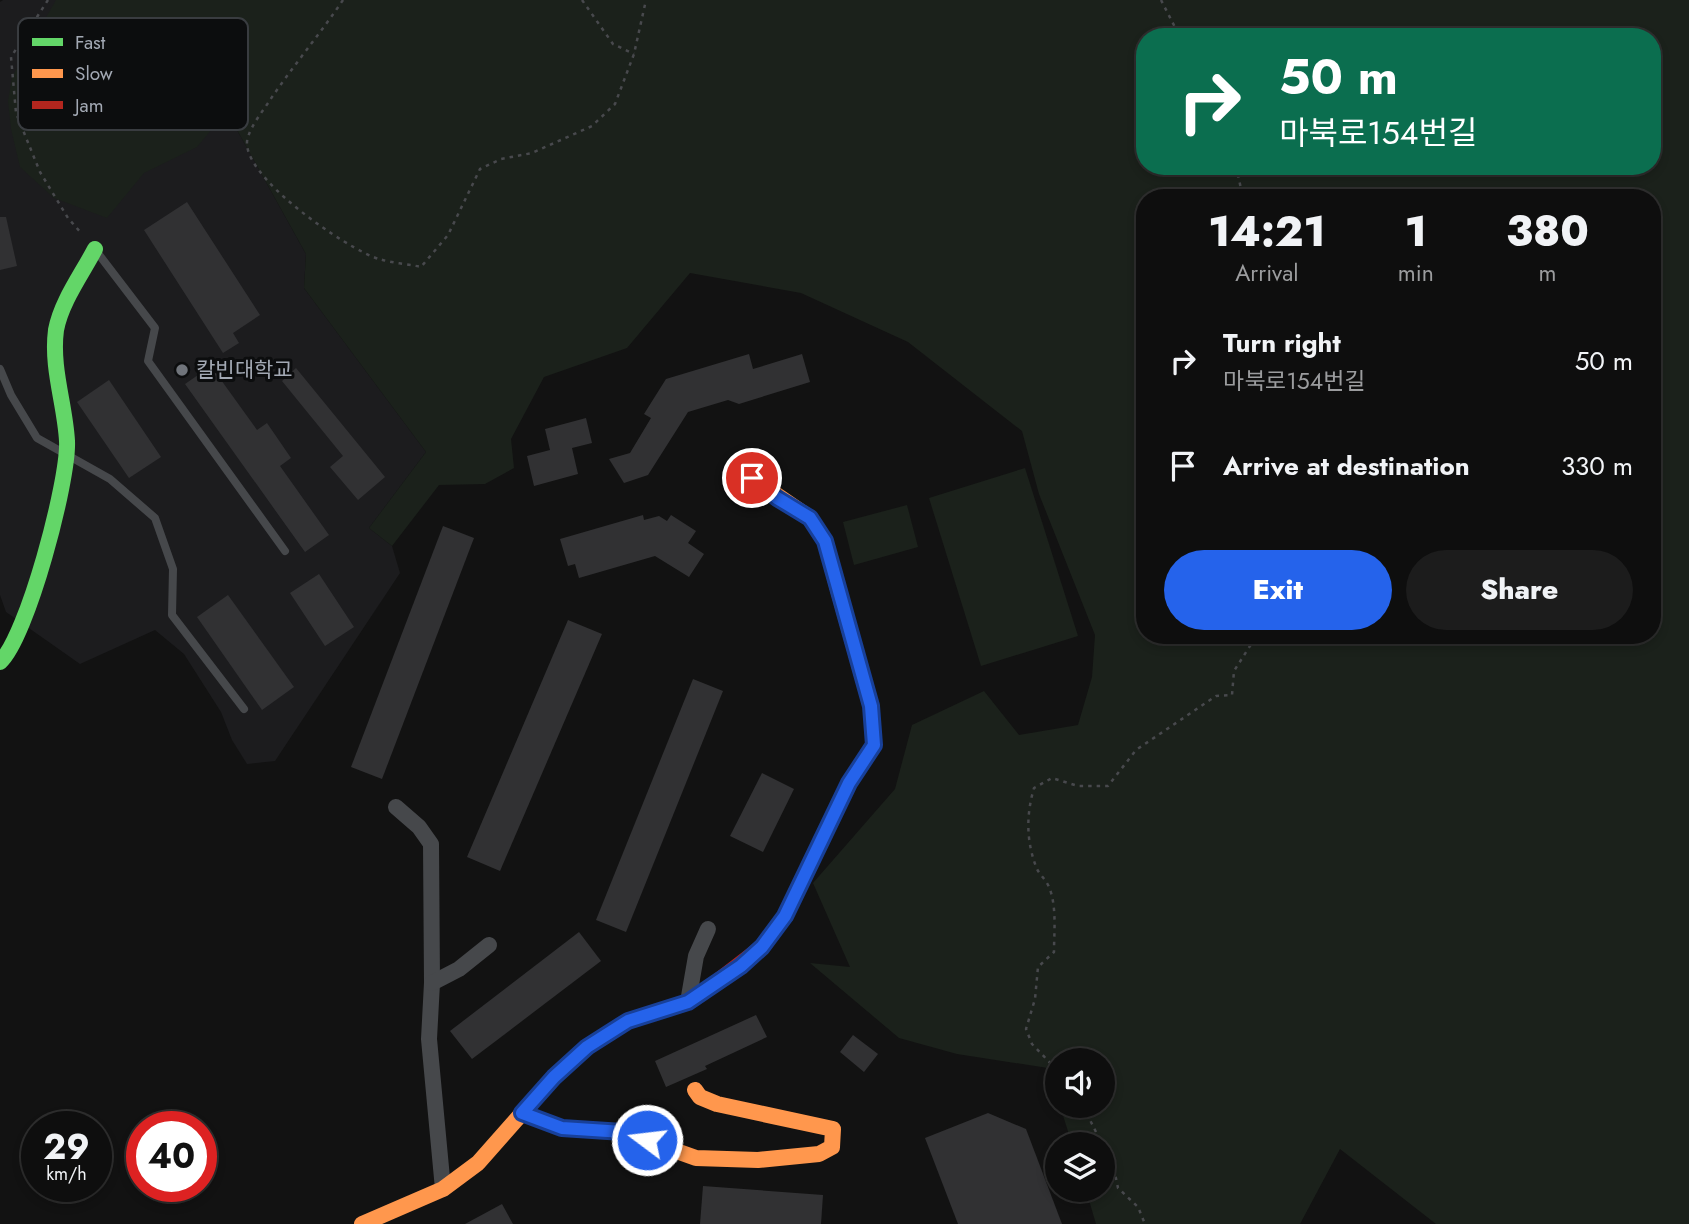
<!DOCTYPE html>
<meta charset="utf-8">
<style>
body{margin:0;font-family:Jost,"Noto Sans KR",sans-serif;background:#1c1c1c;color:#f1f3f6;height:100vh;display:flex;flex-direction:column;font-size:26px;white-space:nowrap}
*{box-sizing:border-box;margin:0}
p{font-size:23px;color:#9b9c9e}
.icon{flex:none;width:38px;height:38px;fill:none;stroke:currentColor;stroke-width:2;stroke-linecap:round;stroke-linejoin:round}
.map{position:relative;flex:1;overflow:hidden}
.drawer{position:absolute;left:1136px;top:189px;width:525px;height:455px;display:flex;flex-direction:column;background:#0e0e0e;border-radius:28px;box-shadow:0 4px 10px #0003,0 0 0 2px #2e2e2e}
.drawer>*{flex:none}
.hud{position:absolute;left:1136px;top:28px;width:525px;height:147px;border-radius:28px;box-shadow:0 4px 10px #0003,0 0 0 2px #2e2e2e;background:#0b6e4f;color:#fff;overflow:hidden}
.fabs{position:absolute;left:1045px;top:1048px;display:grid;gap:14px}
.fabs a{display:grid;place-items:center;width:70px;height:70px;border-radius:50%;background:#0e0e0e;box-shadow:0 4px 10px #0003,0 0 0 2px #2e2e2e;font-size:35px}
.speed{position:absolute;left:21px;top:1111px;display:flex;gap:14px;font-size:35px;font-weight:700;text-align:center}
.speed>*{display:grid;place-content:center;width:91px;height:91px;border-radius:50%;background:#0e0e0e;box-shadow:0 4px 10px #0003,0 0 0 2px #2e2e2e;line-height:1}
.speed small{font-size:18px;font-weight:400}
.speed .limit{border:10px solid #d22;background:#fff;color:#111}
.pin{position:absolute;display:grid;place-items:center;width:60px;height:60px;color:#fff;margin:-30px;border:4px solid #fff;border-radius:50%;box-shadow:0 2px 7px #0007}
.me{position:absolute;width:77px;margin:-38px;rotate:285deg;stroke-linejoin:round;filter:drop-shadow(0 0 5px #0008)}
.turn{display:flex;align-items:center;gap:24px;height:147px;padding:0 28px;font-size:32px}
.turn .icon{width:91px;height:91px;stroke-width:2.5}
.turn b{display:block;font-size:49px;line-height:60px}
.eta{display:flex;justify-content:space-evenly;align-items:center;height:119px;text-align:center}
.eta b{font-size:42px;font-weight:800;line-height:49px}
.cta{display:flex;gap:14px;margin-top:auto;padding:14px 28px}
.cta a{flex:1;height:80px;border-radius:42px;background:#2563eb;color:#fff;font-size:28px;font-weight:800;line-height:80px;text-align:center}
.cta a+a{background:#1c1c1c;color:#f1f3f6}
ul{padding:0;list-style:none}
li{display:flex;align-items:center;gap:21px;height:105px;padding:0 28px}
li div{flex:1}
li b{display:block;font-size:26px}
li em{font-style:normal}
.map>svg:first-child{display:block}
.built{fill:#1c1c1e}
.green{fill:#1b211b;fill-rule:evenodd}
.building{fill:#313133}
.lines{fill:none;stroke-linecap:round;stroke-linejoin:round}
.path{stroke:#48494d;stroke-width:2.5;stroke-dasharray:3.5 5;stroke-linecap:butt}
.lane{stroke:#46484b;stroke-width:8}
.street{stroke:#46484b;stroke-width:16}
.fast{stroke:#63d668;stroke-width:16}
.slow{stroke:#ff974d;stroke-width:16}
.jam{stroke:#b3261e;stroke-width:16}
.route-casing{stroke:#184099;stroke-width:18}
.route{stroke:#2563eb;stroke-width:12}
.poi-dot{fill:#70747b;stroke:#0c0d0e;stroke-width:2.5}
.labels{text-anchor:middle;stroke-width:6;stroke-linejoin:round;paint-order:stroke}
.poi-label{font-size:21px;fill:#a3a9b4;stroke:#0c0d0e;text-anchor:start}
.key{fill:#0c0d0e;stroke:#393c40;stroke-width:2}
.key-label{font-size:19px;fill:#a3a9b4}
</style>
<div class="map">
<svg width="1689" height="1224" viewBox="0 0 1689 1224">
<rect width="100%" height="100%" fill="#121212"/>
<path class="built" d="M 3,0 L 276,0 L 223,115 L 236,128 L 306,254 L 304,288 L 426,452 L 369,528 L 392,546 L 400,573 L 275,761 L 247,764 L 232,740 L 221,712 L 184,654 L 155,630 L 80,664 L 6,612 L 0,595 L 0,2 Z"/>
<g class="green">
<path d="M 56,0 L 1689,0 L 1689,1224 L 1436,1224 L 1340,1149 L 1300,1224 L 1096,1224 L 1086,1190 L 1102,1190 L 1102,1144 L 1072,1144 L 1060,1106 L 1102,1106 L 1102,1060 L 1057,1060 L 1057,1097 L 1048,1068 L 957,1054 L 899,1038 L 810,963 L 850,967 L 813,883 L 895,789 L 912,725 L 984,691 L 1019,735 L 1078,725 L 1092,677 L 1095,635 L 1039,494 L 1022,431 L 908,342 L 801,293 L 690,273 L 627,348 L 544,377 L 511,439 L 514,468 L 485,484 L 439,485 L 392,546 L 369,528 L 426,452 L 304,288 L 306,254 L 236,128 L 223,116 L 197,147 L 144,173 L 107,218 L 54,198 L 20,167 L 11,129 L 8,101 L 12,77 ZM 1144,37 L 1652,37 L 1652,166 L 1144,166 ZM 1144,198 L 1652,198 L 1652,635 L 1144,635 Z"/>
<path d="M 1025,468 L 1078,636 L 981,666 L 929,498 Z"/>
<path d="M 907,505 L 918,547 L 854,565 L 843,522 Z"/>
</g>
<g class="building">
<path d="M 187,202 L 260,315 L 233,333 L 239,343 L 223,353 L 144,230 Z"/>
<path d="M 0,217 L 6,217 L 17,266 L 0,270 Z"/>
<path d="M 749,354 L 753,369 L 802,354 L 810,382 L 739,404 L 728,400 L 688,412 L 648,475 L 624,483 L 609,459 L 630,453 L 651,418 L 644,414 L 666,379 Z"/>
<path d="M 211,366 L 257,430 L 267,423 L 291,458 L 280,466 L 329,535 L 305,552 L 185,384 Z"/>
<path d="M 296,368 L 385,477 L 358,500 L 330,467 L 343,456 L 282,381 Z"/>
<path d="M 109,380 L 161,457 L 129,478 L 77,402 Z"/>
<path d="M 586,418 L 592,443 L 572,448 L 578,474 L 534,486 L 527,456 L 550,450 L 545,429 Z"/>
<path d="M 643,515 L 644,520 L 659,516 L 667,521 L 671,515 L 696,531 L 688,543 L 704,554 L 689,577 L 655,556 L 579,578 L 575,564 L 568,566 L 560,539 Z"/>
<path d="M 443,526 L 474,538 L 382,779 L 351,767 Z"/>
<path d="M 319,574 L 354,627 L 325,646 L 290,593 Z"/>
<path d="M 228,595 L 294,687 L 262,710 L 197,617 Z"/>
<path d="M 568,620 L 602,634 L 500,871 L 467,857 Z"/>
<path d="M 693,679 L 723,691 L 626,932 L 596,920 Z"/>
<path d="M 762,773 L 794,789 L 763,852 L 730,836 Z"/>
<path d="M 579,932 L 601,961 L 472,1059 L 450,1031 Z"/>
<path d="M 756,1015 L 767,1037 L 705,1066 L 707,1069 L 666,1087 L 655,1061 Z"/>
<path d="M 853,1035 L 878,1054 L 864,1072 L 840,1052 Z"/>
<path d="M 988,1113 L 1026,1129 L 1062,1224 L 958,1224 L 925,1138 Z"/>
<path d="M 703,1186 L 823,1195 L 821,1224 L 700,1224 Z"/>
<path d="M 502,1204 L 513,1224 L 465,1224 Z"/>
</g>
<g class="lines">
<g class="path">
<path d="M 48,0 L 11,57 L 16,113 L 40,172 L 68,218 L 82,234"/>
<path d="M 343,0 C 320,34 293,66 270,100 C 263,111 252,124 248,137 C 235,173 348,250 379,259 C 392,263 408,264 421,267 L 448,235 L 480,169 L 501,159 L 532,153 L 592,126 L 615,104 L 634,54 L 646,0"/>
<path d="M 582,0 L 613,44 L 634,54"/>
<path d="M 1161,0 L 1180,37"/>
<path d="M 1236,166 L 1243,198"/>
<path d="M 1057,1070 L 1032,1044 L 1026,1029 L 1035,999 L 1038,967 L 1054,952 C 1054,932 1057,906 1049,887 C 1046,880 1040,875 1037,869 C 1026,842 1026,815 1034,788 L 1052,778 L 1078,786 L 1108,786 L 1136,750 L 1216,696 L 1232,695 L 1234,671 L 1257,635"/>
<path d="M 1083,1106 L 1102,1144"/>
<path d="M 1102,1146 L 1113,1164 L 1118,1188 L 1138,1207 L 1145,1224"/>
</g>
<g class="lane">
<path d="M 97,252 L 155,328 L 148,361 L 285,551"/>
<path d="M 0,369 L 11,395 L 37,438 L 110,479 L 155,518 L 173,569 L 172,615 L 244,709"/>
</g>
<g class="street">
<path d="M 396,807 L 419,827 L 431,844 L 432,983 L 429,1039 L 443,1189"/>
<path d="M 432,983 L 459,969 L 489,945"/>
<path d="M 688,1002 L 696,956 L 708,929"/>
</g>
<path class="fast" d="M 0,662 C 27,638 69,480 67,441 C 65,404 51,368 56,330 C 61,302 82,274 95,249"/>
<g class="slow">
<path d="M 752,478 L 810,518 L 825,541 L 839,593"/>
<path d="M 522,1113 L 562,1128 L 623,1132 L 696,1158 L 758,1160 L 819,1154 L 832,1147 L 833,1129 L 717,1104 L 700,1097 L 695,1090"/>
<path d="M 362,1224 L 443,1189 L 478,1163 L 553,1078 L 587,1047 L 628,1021 L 688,1002 L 714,984"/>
</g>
<path class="jam" d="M 714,984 L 762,947 L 785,916 L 849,783 L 874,745 L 871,707 L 839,593"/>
</g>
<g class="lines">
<g class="route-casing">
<path id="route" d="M 647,1140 L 623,1132 L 562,1128 L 522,1113 L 554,1077 L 587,1047 L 628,1021 L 688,1002 L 741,966 L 762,947 L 785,916 L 849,783 L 874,745 L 871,706 L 825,541 L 810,518 L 777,498 L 752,478"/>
</g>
<use href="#route" class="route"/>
</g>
<circle class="poi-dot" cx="182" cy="370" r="7"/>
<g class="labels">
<g class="poi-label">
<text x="196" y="377">칼빈대학교</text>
</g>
</g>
<rect x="18" y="18" width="230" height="112" rx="10" class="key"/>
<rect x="32" y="38" width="31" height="8" fill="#63d668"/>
<rect x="32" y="69" width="31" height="9" fill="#ff974d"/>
<rect x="32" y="101" width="31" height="8" fill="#b3261e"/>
<g class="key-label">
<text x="75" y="49">Fast</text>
<text x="75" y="80">Slow</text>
<text x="75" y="112">Jam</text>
</g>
</svg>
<div class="fabs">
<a><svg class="icon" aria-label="sound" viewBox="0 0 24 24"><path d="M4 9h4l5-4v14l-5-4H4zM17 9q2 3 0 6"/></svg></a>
<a><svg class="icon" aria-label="layers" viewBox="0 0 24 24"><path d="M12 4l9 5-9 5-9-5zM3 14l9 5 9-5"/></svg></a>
</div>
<div class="speed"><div>29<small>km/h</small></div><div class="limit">40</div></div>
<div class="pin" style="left:752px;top:478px;background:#d93025"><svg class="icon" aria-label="arrive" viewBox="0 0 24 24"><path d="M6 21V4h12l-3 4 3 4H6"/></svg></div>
<svg class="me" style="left:647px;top:1140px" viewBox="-20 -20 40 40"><circle r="17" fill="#2563eb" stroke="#fff" stroke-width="3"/><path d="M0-11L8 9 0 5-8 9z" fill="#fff"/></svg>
<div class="hud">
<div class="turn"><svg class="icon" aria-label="right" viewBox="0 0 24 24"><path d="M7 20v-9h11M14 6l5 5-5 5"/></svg><div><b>50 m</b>마북로154번길</div></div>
</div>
<section class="drawer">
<div class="eta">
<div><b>14:21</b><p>Arrival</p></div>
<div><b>1</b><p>min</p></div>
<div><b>380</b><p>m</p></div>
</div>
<ul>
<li><svg class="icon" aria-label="right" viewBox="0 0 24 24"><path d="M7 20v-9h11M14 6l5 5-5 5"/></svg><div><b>Turn right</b><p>마북로154번길</p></div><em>50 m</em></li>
<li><svg class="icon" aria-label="arrive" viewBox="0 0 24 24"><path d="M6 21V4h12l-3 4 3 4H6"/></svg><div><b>Arrive at destination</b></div><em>330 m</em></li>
</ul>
<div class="cta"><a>Exit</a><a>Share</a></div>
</section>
</div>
